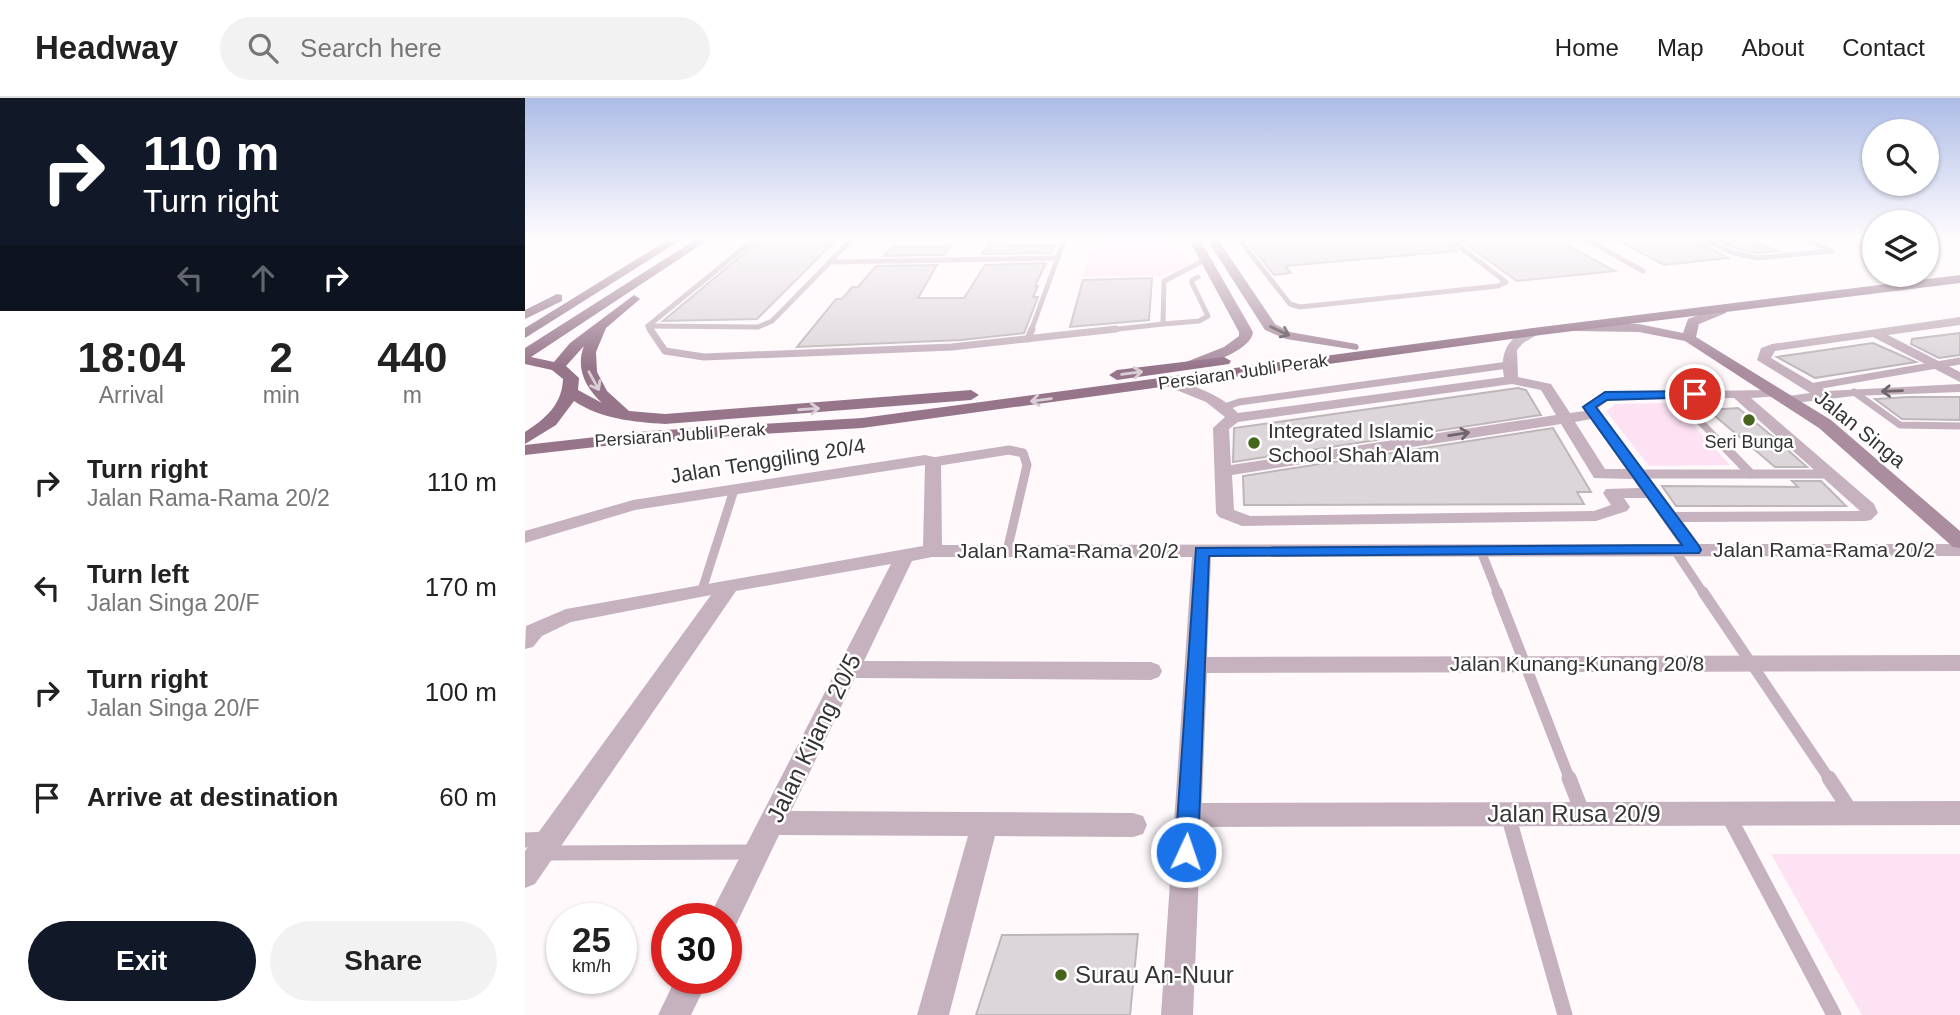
<!DOCTYPE html>
<style>
body{margin:0;font-family:Arial,sans-serif;background:#f2f2f2;color:#222;height:100vh;display:flex;flex-direction:column;font-size:26px;white-space:nowrap}
*{box-sizing:border-box;margin:0}
p{font-size:23px;color:#767676}
.icon{flex:none;width:38px;height:38px;fill:none;stroke:currentColor;stroke-width:2;stroke-linecap:round;stroke-linejoin:round}
.map{position:relative;flex:1;overflow:hidden}
.sheet{display:flex;flex-direction:column;background:#fff;width:525px}
.sheet>*{flex:none}
.hud{background:#111827;color:#fff;overflow:hidden}
.buttons{position:absolute;left:1337px;top:21px;display:grid;gap:14px}
.buttons a{display:grid;place-items:center;width:77px;height:77px;border-radius:50%;background:#fff;box-shadow:0 2px 5px #0004;font-size:35px}
.speed{position:absolute;left:21px;top:805px;display:flex;gap:14px;font-size:35px;font-weight:700;text-align:center}
.speed>*{display:grid;place-content:center;width:91px;height:91px;border-radius:50%;background:#fff;box-shadow:0 2px 5px #0004;line-height:1}
.speed small{font-size:18px;font-weight:400}
.speed .limit{border:10px solid #d22;background:#fff;color:#111}
.pin{position:absolute;display:grid;place-items:center;width:60px;height:60px;color:#fff;margin:-30px;border:4px solid #fff;border-radius:50%;box-shadow:0 2px 7px #0007}
.me{position:absolute;width:77px;margin:-38px;rotate:3deg;stroke-linejoin:round;filter:drop-shadow(0 0 5px #0008)}
.turn{display:flex;align-items:center;gap:24px;height:147px;padding:0 28px;font-size:32px}
.turn .icon{width:91px;height:91px;stroke-width:2.5}
.turn b{display:block;font-size:49px;line-height:60px}
.lanes{display:flex;align-items:center;height:66px;padding:0 28px;background:#0003;justify-content:center;gap:35px;direction:ltr}
.lanes .off{opacity:.35}
.eta{display:flex;justify-content:space-evenly;align-items:center;height:119px;text-align:center}
.eta b{font-size:42px;font-weight:700;line-height:49px}
.action{display:flex;gap:14px;margin-top:auto;padding:14px 28px}
.action a{flex:1;height:80px;border-radius:42px;background:#111827;color:#fff;font-size:28px;font-weight:700;line-height:80px;text-align:center}
.action a+a{background:#f2f2f2;color:#222}
ul{padding:0;list-style:none}
li{display:flex;align-items:center;gap:21px;height:105px;padding:0 28px}
li div{flex:1}
li b{display:block;font-size:26px}
li em{font-style:normal}
header{display:flex;align-items:center;gap:42px;box-sizing:border-box;height:98px;padding:0 35px;background:#fff;border-bottom:2px solid #e0e0e0}
header strong{font-size:33px}
nav{display:flex;gap:38px;margin-inline-start:auto;font-size:24px}
.search{width:490px;height:63px;background:#f2f2f2;display:flex;align-items:center;gap:18px;box-sizing:border-box;padding:0 24px;border-radius:38px;color:#767676;font-size:26px}
main{display:flex;flex:1;min-height:0}
.map>svg:first-child{display:block}
.green{fill:#fde2f3}
.lines{fill:none;stroke-linecap:round;stroke-linejoin:round}
.stream{stroke:#f4c8e4;stroke-width:3.5}
.building{fill:#dcd5da;stroke:#bdb6ba;stroke-width:2}
.lane-far4{stroke:#c5b2be;stroke-width:5}
.lane-far3{stroke:#c5b2be;stroke-width:7}
.lane-far2{stroke:#c5b2be;stroke-width:9}
.lane-far1{stroke:#c5b2be;stroke-width:11}
.lane{stroke:#c5b2be;stroke-width:15}
.street{fill:#c5b2be;fill-rule:evenodd}
.secondary{fill:#aa8ea0;fill-rule:evenodd}
.primary{fill:#96758a;fill-rule:evenodd}
.oneway{stroke:#594e55}
.oneway2{stroke:#dacfd6}
.oneway3{stroke:#6f666c}
.route{fill:#1a73e8;stroke:#114b97;stroke-width:2}
.poi-dot{fill:#44651a;stroke:#fff;stroke-width:2.5}
.labels{text-anchor:middle;stroke-width:5;stroke-linejoin:round;paint-order:stroke}
.far-street-label{font-size:18px;fill:#363335;stroke:#fff}
.far-poi-label{font-size:18px;fill:#363335;stroke:#fff}
.street-label{font-size:21px;fill:#363335;stroke:#fff}
.poi-label{font-size:21px;fill:#363335;stroke:#fff;text-anchor:start}
.near-street-label{font-size:24px;fill:#363335;stroke:#fff}
.near-poi-label{font-size:24px;fill:#363335;stroke:#fff;text-anchor:start}
</style>
<header>
<strong>Headway</strong>
<div class="search"><svg class="icon" aria-label="search" viewBox="0 0 24 24"><circle cx="10" cy="10" r="6"/><path d="M15 15l6 6"/></svg>Search here</div>
<nav><a>Home</a><a>Map</a><a>About</a><a>Contact</a></nav>
</header>
<main>
<section class="sheet">
<div class="hud">
<div class="turn"><svg class="icon" aria-label="right" viewBox="0 0 24 24"><path d="M7 20v-9h11M14 6l5 5-5 5"/></svg><div><b>110 m</b>Turn right</div></div>
<div class="lanes"><svg class="icon off" aria-label="left" viewBox="0 0 24 24"><path d="M17 20v-9H6M10 6l-5 5 5 5"/></svg><svg class="icon off" aria-label="ahead" viewBox="0 0 24 24"><path d="M12 20V5M6 11l6-6 6 6"/></svg><svg class="icon" aria-label="right" viewBox="0 0 24 24"><path d="M7 20v-9h11M14 6l5 5-5 5"/></svg></div>
</div>
<div class="eta">
<div><b>18:04</b><p>Arrival</p></div>
<div><b>2</b><p>min</p></div>
<div><b>440</b><p>m</p></div>
</div>
<ul>
<li><svg class="icon" aria-label="right" viewBox="0 0 24 24"><path d="M7 20v-9h11M14 6l5 5-5 5"/></svg><div><b>Turn right</b><p>Jalan Rama-Rama 20/2</p></div><em>110 m</em></li>
<li><svg class="icon" aria-label="left" viewBox="0 0 24 24"><path d="M17 20v-9H6M10 6l-5 5 5 5"/></svg><div><b>Turn left</b><p>Jalan Singa 20/F</p></div><em>170 m</em></li>
<li><svg class="icon" aria-label="right" viewBox="0 0 24 24"><path d="M7 20v-9h11M14 6l5 5-5 5"/></svg><div><b>Turn right</b><p>Jalan Singa 20/F</p></div><em>100 m</em></li>
<li><svg class="icon" aria-label="arrive" viewBox="0 0 24 24"><path d="M6 21V4h12l-3 4 3 4H6"/></svg><div><b>Arrive at destination</b></div><em>60 m</em></li>
</ul>
<div class="action"><a>Exit</a><a>Share</a></div>
</section>
<div class="map">
<svg width="1435" height="917" viewBox="0 0 1435 917">
<rect width="100%" height="100%" fill="#fff9fc"/>
<g class="green">
<path d="M 569,140 L 652,140 L 665,167 L 636,178 L 557,179 Z"/>
<path d="M 1148,305 L 1205,367 L 1124,368 L 1081,313 L 1091,306 Z"/>
<path d="M 1246,756 L 1435,756 L 1435,917 L 1337,917 Z"/>
</g>
<g class="lines">
<path class="stream" d="M 1313,140 L 1349,155"/>
</g>
<g class="building">
<path d="M 268,140 L 313,140 L 232,221 L 138,223 L 236,141 Z"/>
<path d="M 736,140 L 918,140 L 931,153 L 760,168 L 766,175 L 749,177 L 724,145 L 739,144 Z"/>
<path d="M 932,140 L 1029,140 L 1090,173 L 992,183 Z"/>
<path d="M 1089,140 L 1172,140 L 1175,145 L 1203,160 L 1139,167 Z"/>
<path d="M 1190,140 L 1223,140 L 1252,153 L 1233,155 L 1210,150 Z"/>
<path d="M 464,146 L 495,147 L 530,147 L 526,155 L 457,156 Z"/>
<path d="M 425,148 L 419,157 L 359,158 L 367,149 Z"/>
<path d="M 521,165 L 510,188 L 513,188 L 508,199 L 513,199 L 499,235 L 436,242 L 272,249 L 311,201 L 317,201 L 327,189 L 333,189 L 351,168 L 412,167 L 393,200 L 439,200 L 460,167 Z"/>
<path d="M 627,180 L 624,222 L 545,229 L 558,182 Z"/>
<path d="M 1435,235 L 1435,257 L 1414,260 L 1386,246 L 1387,241 Z"/>
<path d="M 1348,245 L 1391,264 L 1290,280 L 1252,259 Z"/>
<path d="M 993,290 L 1001,292 L 1016,317 L 708,364 L 709,330 Z"/>
<path d="M 1384,299 L 1435,299 L 1435,322 L 1377,321 L 1350,301 Z"/>
<path d="M 1213,310 L 1247,338 L 1282,369 L 1250,369 L 1183,312 Z"/>
<path d="M 1028,330 L 1066,394 L 1052,394 L 1059,406 L 719,407 L 718,378 Z"/>
<path d="M 1267,383 L 1296,383 L 1321,408 L 1151,408 L 1137,388 L 1273,389 Z"/>
<path d="M 613,836 L 605,917 L 451,917 L 477,837 Z"/>
</g>
<g class="lines">
<g class="lane-far4">
<path d="M 713,140 L 765,206 L 775,209 L 973,188 L 981,184 L 923,140"/>
<path d="M 1059,140 L 1118,173"/>
<path d="M 1177,140 L 1208,155 L 1233,160 L 1307,153 L 1277,140"/>
<path d="M 305,164 L 328,140"/>
<path d="M 673,179 L 667,182 L 667,185 L 683,218 L 674,223 L 638,226 L 639,183 L 680,162"/>
<path d="M 123,228 L 233,229 L 247,223 L 305,164 L 533,160"/>
<path d="M 126,233 L 123,228 L 231,140"/>
<path d="M 506,233 L 540,140"/>
<path d="M 575,233 L 638,226"/>
</g>
<g class="lane-far3">
<path d="M 125,231 L 140,253 L 179,259 L 427,249 L 591,231"/>
<path d="M 503,241 L 507,231"/>
<path d="M 1285,289 L 1435,263"/>
<path d="M 1329,294 L 1375,327 L 1435,328"/>
<path d="M 1149,297 L 1200,349"/>
<path d="M 700,309 L 714,304 L 983,267"/>
</g>
<g class="lane-far2">
<path d="M 1198,347 L 1226,376"/>
<path d="M 408,364 L 484,352 L 498,355 L 502,367 L 482,453"/>
<path d="M 1113,376 L 1304,376"/>
<path d="M 1149,451 L 1179,496"/>
<path d="M 956,453 L 973,496"/>
<path d="M 177,492 L 209,392"/>
</g>
<g class="lane-far1">
<path d="M 972,494 L 1045,682"/>
<path d="M 1178,494 L 1305,682"/>
</g>
<g class="lane">
<path d="M 1044,680 L 1058,716"/>
<path d="M 1304,680 L 1325,712"/>
<path d="M 983,717 L 1040,917"/>
<path d="M 1203,717 L 1309,917"/>
<path d="M 0,742 L 21,741"/>
<path d="M 19,755 L 228,754"/>
</g>
<g class="street">
<path d="M 1435,219 L 1435,227 L 1363,237 L 1435,274 L 1435,284 L 1348,239 L 1250,253 L 1246,260 L 1302,293 L 1435,286 L 1435,294 L 1329,298 L 1261,306 L 1256,305 L 1254,302 L 1256,299 L 1285,295 L 1232,262 L 1236,250 L 1247,246 Z"/>
<path d="M 1008,230 L 1012,231 L 1012,237 L 998,245 L 992,252 L 993,279 L 1026,286 L 1045,315 L 1060,313 L 1058,309 L 1060,306 L 1080,294 L 1255,292 L 1257,295 L 1255,298 L 1226,300 L 1349,406 L 1353,415 L 1346,422 L 1340,423 L 1158,424 L 1174,446 L 1435,446 L 1435,458 L 686,459 L 682,559 L 1435,557 L 1435,573 L 682,575 L 677,705 L 1435,703 L 1435,727 L 676,729 L 668,917 L 636,917 L 667,459 L 407,459 L 387,463 L 339,563 L 626,564 L 634,567 L 637,573 L 634,579 L 626,582 L 330,580 L 266,713 L 608,715 L 618,718 L 622,727 L 618,736 L 608,739 L 470,738 L 424,917 L 392,917 L 443,738 L 254,737 L 209,831 L 201,834 L 201,821 L 183,821 L 366,466 L 211,493 L 10,786 L 0,790 L 0,753 L 186,497 L 46,524 L 17,538 L 8,549 L 0,551 L 1,528 L 41,511 L 398,448 L 400,367 L 110,412 L 0,445 L 0,433 L 108,402 L 400,357 L 414,360 L 416,364 L 417,447 L 1154,446 L 1122,400 L 1099,400 L 1105,409 L 1102,413 L 1071,423 L 717,428 L 694,419 L 691,415 L 688,330 L 700,319 L 681,304 L 634,285 L 641,281 C 667,287 694,295 713,315 L 979,279 C 974,254 984,237 1008,230 ZM 987,286 L 1016,292 L 1031,317 L 706,367 L 704,331 L 713,324 ZM 1209,300 L 1334,412 L 1335,413 L 1150,414 L 1073,310 L 1084,302 ZM 1066,321 L 1101,371 L 1080,371 L 1050,324 ZM 1036,326 L 1069,380 L 1108,381 L 1114,390 L 1081,391 L 1078,395 L 1086,407 L 1069,413 L 725,418 L 709,412 L 707,377 Z"/>
<path d="M 151,880 L 184,880 L 166,917 L 133,917 Z"/>
</g>
<g class="secondary">
<path d="M 663,140 L 674,140 L 728,234 C 727,252 682,267 666,271 L 661,270 L 659,267 L 661,264 L 699,249 L 714,238 L 714,234 Z"/>
<path d="M 681,140 L 692,140 L 750,226 L 765,234 L 832,246 L 834,249 L 832,252 L 761,241 L 740,232 Z"/>
<path d="M 1196,208 L 1201,209 L 1201,215 L 1174,226 L 1171,239 L 1306,322 L 1435,433 L 1435,450 L 1428,449 L 1294,330 L 1160,243 L 1114,234 L 1050,233 L 1043,229 L 1050,225 L 1114,226 L 1158,235 L 1163,221 Z"/>
</g>
<g class="primary">
<path d="M 146,140 L 159,140 L 0,240 L 0,230 Z"/>
<path d="M 173,140 L 186,140 L 6,259 L 29,264 L 45,245 L 109,197 L 115,201 L 81,230 L 71,254 L 72,274 L 82,293 L 104,313 L 140,316 L 446,292 L 454,297 L 446,302 L 140,326 C 109,324 76,321 49,303 L 31,327 L 0,346 L 0,334 C 20,321 37,307 38,281 L 27,272 L 0,266 L 0,250 ZM 59,248 C 50,270 61,290 77,305 L 53,292 L 54,280 L 41,268 Z"/>
<path d="M 1435,177 L 1435,185 L 1008,238 L 337,330 L 124,343 L 0,357 L 0,347 L 124,333 L 337,320 L 1008,230 Z"/>
<path d="M 32,196 L 37,197 L 37,203 L 0,221 L 0,212 Z"/>
<path d="M 699,259 L 706,263 L 704,266 L 592,282 L 584,277 L 592,272 Z"/>
</g>
</g>
<defs><path id="oneway-shaft" d="M-6 0H5M1.5-3L5.5 0L1.5 3" fill="none" stroke-width="1.6" stroke-linecap="round" stroke-linejoin="round" transform="scale(1.75)"/></defs>
<use class="oneway" href="#oneway-shaft" transform="translate(755 233) rotate(25)"/>
<g class="oneway2">
<use href="#oneway-shaft" transform="translate(607 275) rotate(-8)"/>
<use href="#oneway-shaft" transform="translate(69 283) rotate(61)"/>
<use href="#oneway-shaft" transform="translate(516 302) rotate(172)"/>
<use href="#oneway-shaft" transform="translate(284 311) rotate(-4)"/>
</g>
<g class="oneway3">
<use href="#oneway-shaft" transform="translate(1367 293) rotate(178)"/>
<use href="#oneway-shaft" transform="translate(934 336) rotate(-9)"/>
</g>
<linearGradient id="sky" x2="0" y2="1"><stop stop-color="#adbce6"/><stop offset="0.52" stop-color="#fffcfe"/><stop offset="1" stop-color="#fffcfe" stop-opacity="0"/></linearGradient>
<rect width="1435" height="269" fill="url(#sky)"/>
<path class="route" d="M 1170,293 L 1174,294 L 1174,299 L 1082,302 L 1071,309 L 1174,448 L 1176,452 L 1174,455 L 684,458 L 673,754 L 669,762 L 661,765 L 653,762 L 650,754 L 671,450 L 1157,447 L 1058,309 L 1080,294 Z"/>
<g class="poi-dot">
<circle cx="1224" cy="322" r="7"/>
<circle cx="729" cy="345" r="7"/>
<circle cx="536" cy="877" r="7"/>
</g>
<g class="labels">
<g class="far-street-label">
<text transform="translate(718 274) rotate(-8)" y="6">Persiaran Jubli Perak</text>
<text transform="translate(155 337) rotate(-4)" y="6">Persiaran Jubli Perak</text>
</g>
<g class="far-poi-label">
<text x="1224" y="350">Seri Bunga</text>
</g>
<g class="street-label">
<text transform="translate(1335 331) rotate(39)" y="7">Jalan Singa</text>
<text transform="translate(243 363) rotate(-9)" y="7">Jalan Tenggiling 20/4</text>
<text x="1299" y="459">Jalan Rama-Rama 20/2</text>
<text x="543" y="460">Jalan Rama-Rama 20/2</text>
<text x="1052" y="573">Jalan Kunang-Kunang 20/8</text>
</g>
<g class="poi-label">
<text x="743" y="340">Integrated Islamic<tspan x="743" dy="24">School Shah Alam</tspan></text>
</g>
<g class="near-street-label">
<text transform="translate(289 640) rotate(-64)" y="8">Jalan Kijang 20/5</text>
<text x="1049" y="724">Jalan Rusa 20/9</text>
</g>
<g class="near-poi-label">
<text x="550" y="885">Surau An-Nuur</text>
</g>
</g>
</svg>
<div class="buttons">
<a><svg class="icon" aria-label="search" viewBox="0 0 24 24"><circle cx="10" cy="10" r="6"/><path d="M15 15l6 6"/></svg></a>
<a><svg class="icon" aria-label="layers" viewBox="0 0 24 24"><path d="M12 4l9 5-9 5-9-5zM3 14l9 5 9-5"/></svg></a>
</div>
<div class="speed"><div>25<small>km/h</small></div><div class="limit">30</div></div>
<div class="pin" style="left:1170px;top:296px;background:#d93025"><svg class="icon" aria-label="arrive" viewBox="0 0 24 24"><path d="M6 21V4h12l-3 4 3 4H6"/></svg></div>
<svg class="me" style="left:661px;top:754px" viewBox="-20 -20 40 40"><circle r="17" fill="#1a73e8" stroke="#fff" stroke-width="3"/><path d="M0-11L8 9 0 5-8 9z" fill="#fff"/></svg>
</div>
</main>
